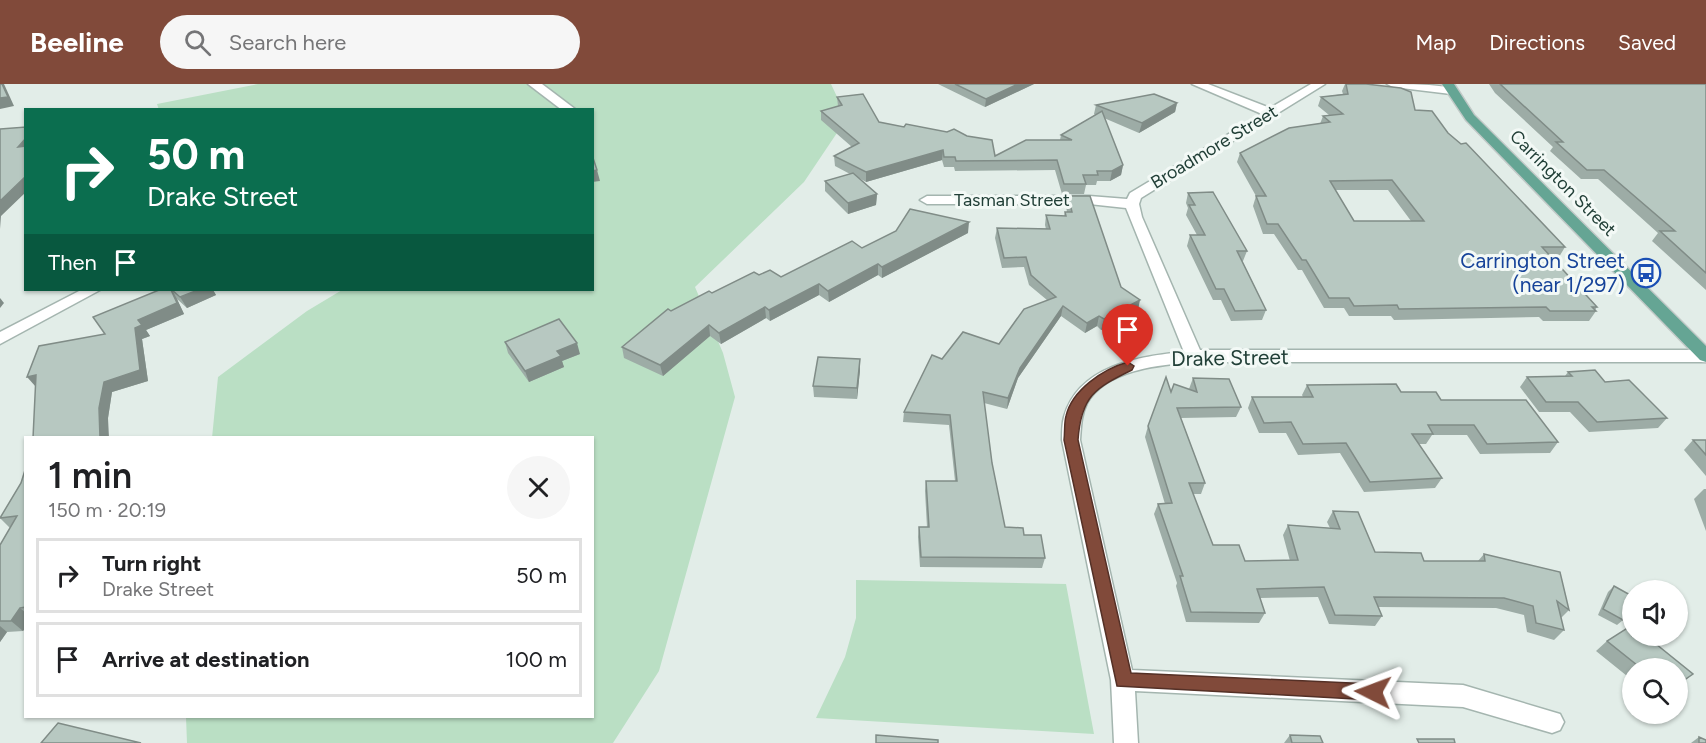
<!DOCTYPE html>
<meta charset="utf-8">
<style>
body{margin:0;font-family:Figtree,sans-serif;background:#f6f6f6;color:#202124;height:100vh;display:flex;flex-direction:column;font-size:22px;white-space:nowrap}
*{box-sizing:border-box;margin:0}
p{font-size:20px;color:#757577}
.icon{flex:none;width:33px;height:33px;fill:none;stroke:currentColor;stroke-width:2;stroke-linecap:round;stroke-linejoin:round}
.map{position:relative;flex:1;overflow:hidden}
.panel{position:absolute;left:24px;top:352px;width:570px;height:282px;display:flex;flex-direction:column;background:#fff;border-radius:0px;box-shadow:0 2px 4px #0004}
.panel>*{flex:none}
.banner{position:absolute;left:24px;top:24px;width:570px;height:183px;border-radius:0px;box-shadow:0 2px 4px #0004;background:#0b6e4f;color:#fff;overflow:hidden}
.controls{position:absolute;left:1622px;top:496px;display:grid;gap:12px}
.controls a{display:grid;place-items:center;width:66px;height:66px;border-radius:50%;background:#fff;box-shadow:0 2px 4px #0004;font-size:30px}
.pin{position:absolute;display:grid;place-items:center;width:51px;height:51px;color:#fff;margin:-62px -26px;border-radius:50% 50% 50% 0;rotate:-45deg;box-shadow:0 0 6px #0007}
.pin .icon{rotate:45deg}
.me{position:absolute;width:66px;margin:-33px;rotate:273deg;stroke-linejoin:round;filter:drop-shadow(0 0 4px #0008)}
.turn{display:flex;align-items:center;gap:21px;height:126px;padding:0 24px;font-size:27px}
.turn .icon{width:78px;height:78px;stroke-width:2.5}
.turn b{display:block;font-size:42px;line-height:51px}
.then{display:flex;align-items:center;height:57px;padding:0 24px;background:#0003;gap:12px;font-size:22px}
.round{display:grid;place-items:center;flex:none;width:63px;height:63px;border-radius:32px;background:#f6f6f6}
.head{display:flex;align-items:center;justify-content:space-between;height:102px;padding:0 24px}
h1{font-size:36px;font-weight:600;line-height:45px}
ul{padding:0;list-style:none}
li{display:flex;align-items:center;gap:18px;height:75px;margin:0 12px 9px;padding:0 12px;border:3px solid #e0e0e0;border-radius:0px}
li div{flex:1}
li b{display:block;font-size:22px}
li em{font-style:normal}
header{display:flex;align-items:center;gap:36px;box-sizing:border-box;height:84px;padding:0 30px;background:#814a3a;color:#fff}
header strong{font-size:28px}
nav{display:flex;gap:33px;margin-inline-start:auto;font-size:21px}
.search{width:420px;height:54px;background:#f6f6f6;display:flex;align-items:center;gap:15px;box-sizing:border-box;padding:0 21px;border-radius:33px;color:#757577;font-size:22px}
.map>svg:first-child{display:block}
.green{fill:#badfc4}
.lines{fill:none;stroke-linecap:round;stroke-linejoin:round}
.minor-casing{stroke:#a4b5af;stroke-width:3}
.major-casing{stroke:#c1c9c7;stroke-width:3}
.minor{fill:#fff;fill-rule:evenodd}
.major{fill:#65a594;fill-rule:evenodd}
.wall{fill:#9daca6;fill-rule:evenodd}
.shaded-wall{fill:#808c87}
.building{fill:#b7c8c1;stroke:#808c87;stroke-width:1.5;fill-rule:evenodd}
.route{fill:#814a3a;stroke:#543026;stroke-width:1.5}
.labels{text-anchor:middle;stroke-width:6;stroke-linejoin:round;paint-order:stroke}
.far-street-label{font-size:18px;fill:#213f37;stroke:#f3f9f6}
.transit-label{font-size:21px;fill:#164399;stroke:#f3f9f6;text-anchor:end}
.street-label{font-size:21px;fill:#213f37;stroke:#f3f9f6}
</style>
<header>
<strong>Beeline</strong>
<div class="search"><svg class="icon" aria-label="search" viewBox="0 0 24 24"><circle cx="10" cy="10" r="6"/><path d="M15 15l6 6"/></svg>Search here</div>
<nav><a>Map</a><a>Directions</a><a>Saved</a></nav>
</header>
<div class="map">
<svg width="1706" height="659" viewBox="0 0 1706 659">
<rect width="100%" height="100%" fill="#e2ede8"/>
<g class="green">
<path d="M 258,0 L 831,0 L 847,34 L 804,98 L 695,203 L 723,269 L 735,313 L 659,587 L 613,659 L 187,659 L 186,633 L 592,633 L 592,354 L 212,354 L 218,293 L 307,227 L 342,206 L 592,206 L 592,26 L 159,26 L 157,20 Z"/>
<path d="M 856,496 L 1066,500 L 1094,650 L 816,634 L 845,573 L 856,534 Z"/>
</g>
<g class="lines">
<g class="minor-casing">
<g id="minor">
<path d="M 528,0 L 542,0 L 575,25 L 562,26 Z"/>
<path d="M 1192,0 L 1208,0 L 1270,24 L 1311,0 L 1325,0 L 1141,114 L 1139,120 L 1142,133 L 1200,266 L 1706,266 L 1706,278 L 1194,278 C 1160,281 1106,285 1087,319 C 1081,331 1081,343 1080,356 L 1132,586 L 1463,601 L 1560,630 L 1564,638 L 1560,646 L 1552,649 L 1463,623 L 1135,607 L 1138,659 L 1114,659 L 1111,596 L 1062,356 C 1062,348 1062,340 1064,333 C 1078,282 1139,272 1184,268 L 1126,124 L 1089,120 L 927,120 L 920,116 L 927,112 L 1089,112 L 1127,115 L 1130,109 L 1262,30 Z"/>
<path d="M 1387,0 C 1404,0 1445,0 1457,6 L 1451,10 L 1393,3 Z"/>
<path d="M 81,206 L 100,206 L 0,260 L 0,248 Z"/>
</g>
</g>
<g class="major-casing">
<path id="major" d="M 1442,0 L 1454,0 L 1474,31 L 1706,262 L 1706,278 L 1700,276 L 1466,36 Z"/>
</g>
<use href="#minor" class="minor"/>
<use href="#major" class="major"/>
</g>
<g class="wall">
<path d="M 938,0 L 1034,0 L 985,23 Z"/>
<path d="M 1345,0 L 1415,26 L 1448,49 L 1565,163 L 1559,173 L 1551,173 L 1597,223 L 1595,226 L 1596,227 L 1589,237 L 1543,237 L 1539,233 L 1394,236 L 1391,232 L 1349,232 L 1344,224 L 1324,224 L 1302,186 L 1298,186 L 1274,150 L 1263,150 L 1253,122 L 1256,112 L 1237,78 L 1240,69 L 1320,40 L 1323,32 L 1329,31 L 1318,22 L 1321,13 L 1343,10 L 1342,7 ZM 1335,106 L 1388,106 L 1411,137 L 1354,137 Z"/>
<path d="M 1489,0 L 1706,0 L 1706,206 L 1652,157 L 1658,149 L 1598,95 L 1581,95 L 1550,67 L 1553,63 L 1495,9 Z"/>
<path d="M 837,13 L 879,38 L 995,72 L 1060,56 L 1061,51 L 1095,31 L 1094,30 L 1096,21 L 1177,19 L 1175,28 L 1139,49 L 1104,34 L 1123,81 L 1121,91 L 1110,97 L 1097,97 L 1096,101 L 1086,101 L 1084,110 L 1062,110 L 1055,86 L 955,87 L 954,83 L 944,83 L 942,76 L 866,98 L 859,94 L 877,110 L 876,121 L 848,130 L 825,107 L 825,97 L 850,90 L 835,82 L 834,72 L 852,63 L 821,36 L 821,27 L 838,22 Z"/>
<path d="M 1188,109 L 1247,167 L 1243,177 L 1242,177 L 1266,226 L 1262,236 L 1231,237 L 1221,216 L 1213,216 L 1187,162 L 1190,151 L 1197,151 L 1186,131 L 1188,124 L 1186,119 Z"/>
<path d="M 1068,112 L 1121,203 L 1138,226 L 1101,246 L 1097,242 L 1085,249 L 1061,232 L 1018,294 L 1007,325 L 984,319 L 992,379 L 1005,443 L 1024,451 L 1045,474 L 1042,484 L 920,483 L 918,453 L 919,443 L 927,443 L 925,407 L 926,397 L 955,397 L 949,341 L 903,338 L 904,328 L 942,275 L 999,260 L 1047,216 L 1029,201 L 1024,183 L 1002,184 L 995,154 L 997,144 L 1046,145 L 1045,141 L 1046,131 L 1064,132 L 1065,128 L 1067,128 L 1066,122 Z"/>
<path d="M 968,149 L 882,194 L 878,191 L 829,218 L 819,211 L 770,237 L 766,234 L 721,260 L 710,252 L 663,292 L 624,274 L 622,263 L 671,227 L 712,209 L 759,191 L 781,193 L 862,164 Z"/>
<path d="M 159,206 L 213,206 L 216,211 L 187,224 L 177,215 L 184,230 L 146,246 L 150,252 L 142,255 L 148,297 L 112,308 L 108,334 L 33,354 L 105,250 Z"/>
<path d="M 505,258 L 580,270 L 562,277 L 564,283 L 529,298 L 508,269 Z"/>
<path d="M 860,275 L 860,286 L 857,315 L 814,313 L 813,302 Z"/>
<path d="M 1568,288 L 1605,298 L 1667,334 L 1658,344 L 1589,348 L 1570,328 L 1539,328 L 1520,303 L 1527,293 L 1565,292 Z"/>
<path d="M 1193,294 L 1241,323 L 1236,333 L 1181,334 L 1205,399 L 1201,410 L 1193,410 L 1213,461 L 1245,477 L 1290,477 L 1283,451 L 1288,441 L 1330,444 L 1327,438 L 1333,427 L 1375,468 L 1424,477 L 1478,477 L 1484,470 L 1560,488 L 1569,526 L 1561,534 L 1564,546 L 1554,556 L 1527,548 L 1524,531 L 1496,524 L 1378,523 L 1382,532 L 1375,542 L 1329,540 L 1318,513 L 1260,514 L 1265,529 L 1259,539 L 1186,538 L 1176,502 L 1177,499 L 1154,430 L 1158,420 L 1165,420 L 1145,353 L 1148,342 L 1171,308 L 1189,305 Z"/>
<path d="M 1307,301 L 1401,308 L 1441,316 L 1558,358 L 1550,369 L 1480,370 L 1467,351 L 1432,351 L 1426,360 L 1419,360 L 1442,394 L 1435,404 L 1364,408 L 1340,369 L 1298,371 L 1286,349 L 1259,349 L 1248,324 L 1252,313 L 1303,313 L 1302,311 Z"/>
<path d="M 1693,356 L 1706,356 L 1706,392 L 1684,366 Z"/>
<path d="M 26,383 L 26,543 L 23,547 L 7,548 L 0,558 L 0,461 L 10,444 L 0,434 L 21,399 Z"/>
<path d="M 1704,405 L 1706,405 L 1706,447 L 1694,415 Z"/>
<path d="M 1614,502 L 1623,536 L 1617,541 L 1598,531 L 1608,508 Z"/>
<path d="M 1607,557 L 1693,590 L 1677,602 L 1677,585 L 1632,585 L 1632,596 L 1596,567 Z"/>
<path d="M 1290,651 L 1323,659 L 1284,659 Z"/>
<path d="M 1699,653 L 1706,659 L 1691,659 Z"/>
</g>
<g class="shaded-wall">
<path d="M 2,0 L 4,0 L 14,22 L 0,25 L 0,14 Z"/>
<path d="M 1018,0 L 1034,0 L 985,23 L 986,15 Z"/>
<path d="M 1177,19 L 1175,28 L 1139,49 L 1142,39 Z"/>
<path d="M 26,54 L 26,70 L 18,63 Z"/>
<path d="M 943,66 L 942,76 L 866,98 L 866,88 Z"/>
<path d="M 1123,81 L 1121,91 L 1110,97 L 1112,87 Z"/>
<path d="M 597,86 L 600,97 L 592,98 L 592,87 Z"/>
<path d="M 26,92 L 26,108 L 1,132 L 0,145 L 0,117 Z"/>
<path d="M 877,110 L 876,121 L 848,130 L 848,119 Z"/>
<path d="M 969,138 L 968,149 L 882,194 L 882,183 Z"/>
<path d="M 878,180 L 878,191 L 829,218 L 828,207 Z"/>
<path d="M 819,200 L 819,211 L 770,237 L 769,226 Z"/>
<path d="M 172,206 L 177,215 L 184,230 L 146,246 L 150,252 L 142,255 L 148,297 L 112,308 L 108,334 L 109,354 L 100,354 L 99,324 L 104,298 L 135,244 L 138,236 Z"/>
<path d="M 198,206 L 213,206 L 216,211 L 187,224 L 180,213 Z"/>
<path d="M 0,214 L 4,219 L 0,224 Z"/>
<path d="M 1140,216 L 1138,226 L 1101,246 L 1104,235 Z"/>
<path d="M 1063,222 L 1061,232 L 1018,294 L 1007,325 L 1008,314 L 1020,284 Z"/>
<path d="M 765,223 L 766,234 L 721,260 L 719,249 Z"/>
<path d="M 1099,232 L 1097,242 L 1085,249 L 1087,239 Z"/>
<path d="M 709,241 L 710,252 L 663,292 L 660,281 Z"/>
<path d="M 577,259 L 580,270 L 562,277 L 564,283 L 529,298 L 525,287 L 557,267 Z"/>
<path d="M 860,275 L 860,286 L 857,315 L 857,304 Z"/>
<path d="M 36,291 L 36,303 L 27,293 Z"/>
<path d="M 20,524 L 26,529 L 26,543 L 23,547 L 11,537 Z"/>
<path d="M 0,542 L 7,548 L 0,558 Z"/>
</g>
<g class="building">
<path d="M 0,0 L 2,0 L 8,13 L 0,14 Z"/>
<path d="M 955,0 L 1018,0 L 986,15 Z"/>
<path d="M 1346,0 L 1366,0 L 1401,4 L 1411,8 L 1415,26 L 1432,27 L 1448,49 L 1461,60 L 1466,59 L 1565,163 L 1542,163 L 1597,223 L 1592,223 L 1596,227 L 1550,227 L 1546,223 L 1399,225 L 1397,221 L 1354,222 L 1349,214 L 1329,214 L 1306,176 L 1302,176 L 1278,140 L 1267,140 L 1256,112 L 1266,112 L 1240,69 L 1289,44 L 1330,38 L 1323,32 L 1343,30 L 1321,13 L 1348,10 ZM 1392,96 L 1424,137 L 1354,137 L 1330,97 Z"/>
<path d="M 1500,0 L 1706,0 L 1706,189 L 1660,147 L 1675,147 L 1604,86 L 1587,86 L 1556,58 L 1563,58 Z"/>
<path d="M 863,10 L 879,38 L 904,43 L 906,40 L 947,48 L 954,45 L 967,52 L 992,56 L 995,72 L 1026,56 L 1072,56 L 1061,51 L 1102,27 L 1123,81 L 1112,87 L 1097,87 L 1098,91 L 1083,91 L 1086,100 L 1064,100 L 1057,76 L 956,77 L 955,73 L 944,73 L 943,66 L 866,88 L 834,72 L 859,59 L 821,27 L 842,21 L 837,13 Z"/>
<path d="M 1154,10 L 1177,19 L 1142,39 L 1096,21 Z"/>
<path d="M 26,43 L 26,54 L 18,63 L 26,62 L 26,92 L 0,117 L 0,45 Z"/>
<path d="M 592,71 L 597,86 L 592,87 Z"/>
<path d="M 853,89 L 877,110 L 848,119 L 825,97 Z"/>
<path d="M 1213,108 L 1247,167 L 1237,167 L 1266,226 L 1235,227 L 1224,205 L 1216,205 L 1190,151 L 1205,151 L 1189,121 L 1195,121 L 1188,109 Z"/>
<path d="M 1068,112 L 1090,112 L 1121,203 L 1140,216 L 1104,235 L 1099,232 L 1087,239 L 1063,222 L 1020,284 L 1008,314 L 983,308 L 992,379 L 1005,443 L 1023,444 L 1024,451 L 1041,451 L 1045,474 L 921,473 L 919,443 L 929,443 L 926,397 L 957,397 L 950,331 L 904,328 L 932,271 L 942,275 L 963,248 L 999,260 L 1024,225 L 1056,213 L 1031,191 L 1026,173 L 1004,174 L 997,144 L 1050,145 L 1046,131 L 1066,132 L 1065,128 L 1072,128 Z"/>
<path d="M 910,125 L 969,138 L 882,183 L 878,180 L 828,207 L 819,200 L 769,226 L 765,223 L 719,249 L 709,241 L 660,281 L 622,263 L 668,225 L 671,227 L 709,207 L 712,209 L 754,188 L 759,191 L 770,186 L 781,193 L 852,157 L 862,164 L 896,147 Z"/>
<path d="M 159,206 L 171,206 L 177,219 L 138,236 L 142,241 L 135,244 L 140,286 L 104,298 L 99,324 L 100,354 L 33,354 L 36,291 L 27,293 L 39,262 L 105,250 L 93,233 Z"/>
<path d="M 172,206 L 198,206 L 180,213 Z"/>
<path d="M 559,235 L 577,259 L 557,267 L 561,272 L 525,287 L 505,258 Z"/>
<path d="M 818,273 L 860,275 L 857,304 L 813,302 Z"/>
<path d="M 1595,286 L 1605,298 L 1629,296 L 1667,334 L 1597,338 L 1578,318 L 1546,318 L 1527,293 L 1572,292 L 1568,288 Z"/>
<path d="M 1166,293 L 1171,308 L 1174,300 L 1197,308 L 1193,294 L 1229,295 L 1241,323 L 1177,324 L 1205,399 L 1189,399 L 1213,461 L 1239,461 L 1245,477 L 1298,476 L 1288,441 L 1340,445 L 1333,427 L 1358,428 L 1375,468 L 1421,469 L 1424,477 L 1485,477 L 1484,470 L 1560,488 L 1569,526 L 1557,517 L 1564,546 L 1536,539 L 1533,522 L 1504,514 L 1374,513 L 1382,532 L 1335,531 L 1324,503 L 1257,505 L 1265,529 L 1191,528 L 1180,492 L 1183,492 L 1158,420 L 1172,419 L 1148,342 Z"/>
<path d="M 1396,300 L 1401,308 L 1436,308 L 1441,316 L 1526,316 L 1558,358 L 1487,360 L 1474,341 L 1428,341 L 1433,350 L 1412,350 L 1442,394 L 1370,398 L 1346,359 L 1303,360 L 1291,338 L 1264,339 L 1252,313 L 1313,313 L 1307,301 Z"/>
<path d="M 1693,356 L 1706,356 L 1706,371 Z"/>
<path d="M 26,383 L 26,523 L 20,524 L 11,537 L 0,537 L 0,461 L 17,432 L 0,434 L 21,399 Z"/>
<path d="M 1614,502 L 1632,512 L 1632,517 L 1623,536 L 1603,525 Z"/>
<path d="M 1632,541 L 1632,552 L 1646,552 L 1693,590 L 1677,601 L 1677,585 L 1642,585 L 1607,557 Z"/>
<path d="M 58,639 L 141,659 L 41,659 Z"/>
<path d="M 876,651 L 938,656 L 938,659 L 876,659 Z"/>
<path d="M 1290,651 L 1320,652 L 1323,659 L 1292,659 Z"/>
<path d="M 1699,653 L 1706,656 L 1706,659 L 1699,659 Z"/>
<path d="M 1417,655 L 1454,655 L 1455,659 L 1419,659 Z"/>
</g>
<path class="route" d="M 1128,278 L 1134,282 L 1132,286 C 1095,304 1081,312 1078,356 L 1131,589 L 1373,600 L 1379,602 L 1382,608 L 1379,613 L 1373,616 L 1117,602 L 1064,356 C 1065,348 1064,339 1066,332 C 1072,306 1103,285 1128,278 Z"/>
<defs>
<g id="bus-ring" transform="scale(1.5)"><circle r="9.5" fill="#f3f9f6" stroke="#1a4fb4" stroke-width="1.5"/><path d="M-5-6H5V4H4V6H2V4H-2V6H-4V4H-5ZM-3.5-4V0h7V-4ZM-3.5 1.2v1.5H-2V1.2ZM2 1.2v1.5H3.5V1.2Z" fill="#1a4fb4"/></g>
</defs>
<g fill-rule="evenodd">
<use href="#bus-ring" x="1646" y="189"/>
</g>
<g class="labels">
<g class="far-street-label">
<text transform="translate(1214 63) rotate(-31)" y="6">Broadmore Street</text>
<text transform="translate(1563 99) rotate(45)" y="6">Carrington Street</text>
<text x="1012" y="122">Tasman Street</text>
</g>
<g class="transit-label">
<text x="1625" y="184">Carrington Street<tspan x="1625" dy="24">(near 1/297)</tspan></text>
</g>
<g class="street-label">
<text transform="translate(1230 274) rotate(-1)" y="7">Drake Street</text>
</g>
</g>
</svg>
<div class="controls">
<a><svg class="icon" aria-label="sound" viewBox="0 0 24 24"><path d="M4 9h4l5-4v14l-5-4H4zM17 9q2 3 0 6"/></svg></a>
<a><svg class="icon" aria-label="search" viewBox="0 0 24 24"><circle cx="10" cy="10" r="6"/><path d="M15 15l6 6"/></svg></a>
</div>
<div class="pin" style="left:1128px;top:282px;background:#d93025"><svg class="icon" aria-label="arrive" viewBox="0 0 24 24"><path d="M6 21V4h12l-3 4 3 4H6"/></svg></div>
<svg class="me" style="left:1373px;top:608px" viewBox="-20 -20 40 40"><path d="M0-17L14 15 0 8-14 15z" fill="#814a3a" stroke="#fff" stroke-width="4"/></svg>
<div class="banner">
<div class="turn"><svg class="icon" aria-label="right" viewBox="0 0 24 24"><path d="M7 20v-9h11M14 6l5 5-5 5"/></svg><div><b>50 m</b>Drake Street</div></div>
<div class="then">Then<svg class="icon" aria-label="arrive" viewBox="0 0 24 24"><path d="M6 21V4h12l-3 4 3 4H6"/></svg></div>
</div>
<section class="panel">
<div class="head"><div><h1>1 min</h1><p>150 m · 20:19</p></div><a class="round"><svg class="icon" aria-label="close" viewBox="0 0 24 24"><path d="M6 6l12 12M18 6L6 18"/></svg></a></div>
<ul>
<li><svg class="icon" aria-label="right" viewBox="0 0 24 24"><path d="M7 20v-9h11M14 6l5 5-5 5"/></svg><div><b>Turn right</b><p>Drake Street</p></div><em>50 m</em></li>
<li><svg class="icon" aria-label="arrive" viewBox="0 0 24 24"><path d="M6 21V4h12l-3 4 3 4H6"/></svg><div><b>Arrive at destination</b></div><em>100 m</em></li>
</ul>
</section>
</div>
